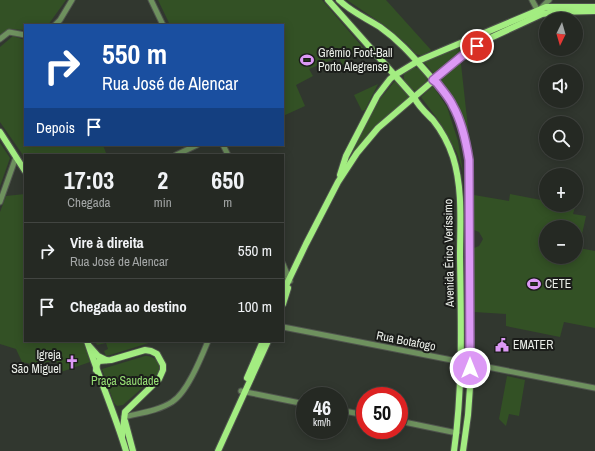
<!DOCTYPE html>
<html lang="pt">
<meta charset="utf-8">
<style>
body{margin:0;font-family:"Archivo Narrow",sans-serif;background:#2d312b;color:#f1f3f6;height:100vh;display:flex;flex-direction:column;font-size:15px;white-space:nowrap}
*{box-sizing:border-box;margin:0}
p{font-size:13px;color:#a3a6a6}
.icon{flex:none;width:22px;height:22px;fill:none;stroke:currentColor;stroke-width:2;stroke-linecap:round;stroke-linejoin:round}
.map{position:relative;flex:1;overflow:hidden}
.sheet{position:absolute;left:24px;top:154px;width:260px;height:188px;display:flex;flex-direction:column;background:#252923;border-radius:0px;box-shadow:0 2px 10px #0003,0 0 0 1px #424541}
.sheet>*{flex:none}
.guide{position:absolute;left:24px;top:24px;width:260px;height:122px;border-radius:0px;box-shadow:0 2px 10px #0003,0 0 0 1px #424541;background:#1a4fa0;color:#fff;overflow:hidden}
.needle{width:26px;rotate:185deg}
.fabs{position:absolute;left:539px;top:12px;display:grid;gap:8px}
.fabs a{display:grid;place-items:center;width:44px;height:44px;border-radius:50%;background:#252923;box-shadow:0 2px 10px #0003,0 0 0 1px #424541;font-size:20px}
.speed{position:absolute;left:296px;top:387px;display:flex;gap:8px;font-size:20px;font-weight:700;text-align:center}
.speed>*{display:grid;place-content:center;width:52px;height:52px;border-radius:50%;background:#252923;box-shadow:0 2px 10px #0003,0 0 0 1px #424541;line-height:1}
.speed small{font-size:10px;font-weight:400}
.speed .limit{border:6px solid #d22;background:#fff;color:#111}
.pin{position:absolute;display:grid;place-items:center;width:34px;height:34px;color:#fff;margin:-17px;border:2px solid #fff;border-radius:50%;box-shadow:0 1px 4px #0007}
.me{position:absolute;width:44px;margin:-22px;rotate:0deg;stroke-linejoin:round;filter:drop-shadow(0 0 3px #0008)}
.turn{display:flex;align-items:center;gap:14px;height:84px;padding:0 12px;font-size:18px}
.turn .icon{width:52px;height:52px;stroke-width:2.5}
.turn b{display:block;font-size:28px;line-height:34px}
.then{display:flex;align-items:center;height:38px;padding:0 12px;background:#0003;gap:8px;font-size:15px}
.eta{display:flex;justify-content:space-evenly;align-items:center;height:68px;text-align:center}
.eta b{font-size:24px;font-weight:700;line-height:28px}
ul{padding:0;list-style:none}
li{display:flex;align-items:center;gap:12px;height:56px;padding:0 12px;border-top:1px solid #424541}
li div{flex:1}
li b{display:block;font-size:15px}
li em{font-style:normal}
.map>svg:first-child{display:block}
.green{fill:#335125;fill-rule:evenodd}
.lines{fill:none;stroke-linecap:round;stroke-linejoin:round}
.minor-casing{stroke:#4f544d;stroke-width:7}
.major-casing{stroke:#4f544d;stroke-width:8}
.minor{stroke:#6e915e;stroke-width:5}
.major{stroke:#a3ed81;stroke-width:6}
.route-casing{stroke:#8f639f;stroke-width:10}
.route{stroke:#dc99f5;stroke-width:7}
.labels{text-anchor:middle;stroke-width:4;stroke-linejoin:round;paint-order:stroke}
.poi-label{font-size:12px;fill:#eaeee8;stroke:#1b1d1a;text-anchor:start}
.street-label{font-size:12px;fill:#eaeee8;stroke:#1b1d1a}
.park-label{font-size:12px;fill:#97df75;stroke:#1b1d1a}
</style>
<div class="map">
<svg width="595" height="451" viewBox="0 0 595 451">
<rect width="100%" height="100%" fill="#31372f"/>
<g class="green">
<path d="M 0,0 L 66,0 L 48,25 L 25,25 L 25,30 L 9,29 L 0,35 Z"/>
<path d="M 158,0 L 322,0 L 365,50 L 345,57 L 346,63 L 342,65 L 339,57 L 309,69 L 313,76 L 296,85 L 305,106 L 283,116 L 283,25 L 170,25 Z"/>
<path d="M 347,0 L 386,0 L 431,50 L 430,51 L 422,56 L 416,54 L 408,45 L 384,25 Z"/>
<path d="M 13,36 L 25,40 L 25,145 L 103,145 L 106,153 L 109,155 L 25,155 L 25,158 L 0,122 L 0,47 Z"/>
<path d="M 478,38 L 480,39 L 479,40 L 435,75 L 424,62 Z"/>
<path d="M 458,64 L 461,64 L 469,137 L 454,102 L 441,83 L 442,77 Z"/>
<path d="M 414,67 L 420,69 L 427,78 C 427,82 425,83 422,86 C 420,88 417,91 414,90 C 409,89 402,79 404,75 C 405,71 411,69 414,67 Z"/>
<path d="M 395,81 L 409,97 L 373,128 L 350,158 L 350,155 L 368,118 L 380,99 Z"/>
<path d="M 378,84 L 365,110 L 362,111 L 354,95 Z"/>
<path d="M 433,86 L 447,107 L 458,141 L 463,172 L 457,153 L 439,121 L 421,97 Z"/>
<path d="M 0,143 L 10,158 L 0,186 Z"/>
<path d="M 25,194 L 25,341 L 83,341 L 90,362 L 61,372 L 56,360 L 36,365 L 22,362 L 16,349 L 0,344 L 0,212 L 6,196 Z"/>
<path d="M 510,194 L 546,201 L 546,205 L 566,205 L 575,207 L 573,214 L 586,216 L 579,248 L 595,251 L 595,328 L 564,322 L 560,337 L 506,326 L 506,314 L 474,312 L 474,248 L 479,246 L 483,239 L 479,232 L 474,230 L 474,195 L 509,201 ZM 546,227 L 576,227 L 576,257 L 546,257 Z"/>
<path d="M 95,341 L 155,341 L 110,355 L 106,356 L 104,351 L 108,349 L 106,343 L 97,345 Z"/>
<path d="M 145,356 C 155,356 162,363 159,373 L 123,405 L 117,406 L 114,403 L 102,369 Z"/>
<path d="M 507,376 L 525,380 L 519,416 L 509,414 L 506,426 L 499,419 Z"/>
</g>
<g class="lines">
<g class="minor-casing">
<g id="minor">
<path d="M 151,0 L 163,25"/>
<path d="M 532,0 L 538,11"/>
<path d="M 540,9 L 549,0"/>
<path d="M 55,25 L 60,20 L 72,0"/>
<path d="M 0,39 L 9,32 L 25,35"/>
<path d="M 223,145 L 228,155"/>
<path d="M 176,155 L 197,145"/>
<path d="M 0,202 L 16,157"/>
<path d="M 283,264 L 290,281"/>
<path d="M 283,279 L 289,279"/>
<path d="M 283,327 L 595,388"/>
<path d="M 241,391 L 305,404"/>
<path d="M 339,410 L 365,415"/>
<path d="M 124,417 C 140,413 158,411 172,402 C 187,393 201,358 208,341"/>
<path d="M 399,421 L 457,433"/>
</g>
</g>
<g class="major-casing">
<g id="major">
<path d="M 328,0 L 414,97 C 418,106 426,113 433,120 C 441,130 449,145 453,157 C 463,189 460,224 460,257 C 461,322 463,387 454,451"/>
<path d="M 339,0 C 351,12 366,18 380,27 C 400,41 414,58 430,76 C 438,85 447,94 453,105 C 464,123 467,146 470,167 L 470,387 L 468,415 L 463,451"/>
<path d="M 0,132 L 25,171"/>
<path d="M 340,175 L 346,156 L 377,96 L 390,79 L 395,75 L 418,61 L 546,7 L 595,7"/>
<path d="M 283,292 L 306,244 L 338,182 L 357,153 L 378,128 L 462,56 L 486,40 L 542,14 L 555,12 L 595,11"/>
<path d="M 283,304 L 288,288"/>
<path d="M 87,341 C 99,378 115,414 126,451"/>
<path d="M 90,347 L 98,356 L 106,360"/>
<path d="M 96,370 L 97,364 L 99,361 L 111,360 L 145,350 L 151,351 L 157,354 L 163,365 L 163,370 L 159,379 L 125,412 L 122,437"/>
<path d="M 247,378 L 263,341"/>
<path d="M 125,421 L 133,451"/>
<path d="M 218,451 L 268,341"/>
</g>
</g>
<use href="#minor" class="minor"/>
<use href="#major" class="major"/>
</g>
<g class="lines">
<g class="route-casing">
<path id="route" d="M 470,368 L 469,160 C 466,141 462,122 453,106 C 449,97 442,90 437,83 L 433,80 L 462,56 L 477,46"/>
</g>
<use href="#route" class="route"/>
</g>
<defs>
<g id="stadium-bare" transform="scale(1.08)"><path d="M0-5a6.5 5 0 1 0 0 10a6.5 5 0 1 0 0-10ZM-3.5-1.8h7v3.6h-7Z" fill="#dc99f5" stroke="#1b1d1a" stroke-width="2.5" paint-order="stroke"/></g>
<g id="civic-bare" transform="scale(1.08)"><path d="M-.6-6.5H3V-4.5H.6V-3L4-1V1h2V6H-6V1h2V-1L-.6-3ZM-1.2 2.5V6h2.4V2.5Z" fill="#dc99f5" stroke="#1b1d1a" stroke-width="2.5" paint-order="stroke"/></g>
<g id="church-bare" transform="scale(1.08)"><path d="M-1.2-6h2.4v3.5h3.3v2.4h-3.3V6h-2.4V-.1h-3.3v-2.4h3.3Z" fill="#dc99f5" stroke="#1b1d1a" stroke-width="2.5" paint-order="stroke"/></g>
</defs>
<g fill-rule="evenodd">
<use href="#stadium-bare" x="307" y="60"/>
<use href="#stadium-bare" x="534" y="284"/>
<use href="#civic-bare" x="502" y="345"/>
<use href="#church-bare" x="72" y="362"/>
</g>
<g class="labels">
<g class="poi-label">
<text x="318" y="57">Grêmio Foot-Ball<tspan x="318" dy="14">Porto Alegrense</tspan></text>
<text x="545" y="288">CETE</text>
<text x="513" y="349">EMATER</text>
<text x="61" y="359" text-anchor="end">Igreja<tspan x="61" dy="14">São Miguel</tspan></text>
</g>
<g class="street-label">
<text transform="translate(449 253) rotate(-91)" y="4">Avenida Érico Veríssimo</text>
<text transform="translate(406 341) rotate(11)" y="4">Rua Botafogo</text>
</g>
<g class="park-label">
<text x="125" y="385">Praça Saudade</text>
</g>
</g>
</svg>
<div class="fabs">
<a><svg class="needle" viewBox="-14 -14 28 28"><path d="M0-13l5 13h-10z" fill="#e53935"/><path d="M0 13l5-13h-10z" fill="#a3a6a6"/></svg></a>
<a><svg class="icon" aria-label="sound" viewBox="0 0 24 24"><path d="M4 9h4l5-4v14l-5-4H4zM17 9q2 3 0 6"/></svg></a>
<a><svg class="icon" aria-label="search" viewBox="0 0 24 24"><circle cx="10" cy="10" r="6"/><path d="M15 15l6 6"/></svg></a>
<a>+</a>
<a>−</a>
</div>
<div class="speed"><div>46<small>km/h</small></div><div class="limit">50</div></div>
<div class="pin" style="left:477px;top:46px;background:#d93025"><svg class="icon" aria-label="arrive" viewBox="0 0 24 24"><path d="M6 21V4h12l-3 4 3 4H6"/></svg></div>
<svg class="me" style="left:470px;top:368px" viewBox="-20 -20 40 40"><circle r="17" fill="#dc99f5" stroke="#fff" stroke-width="3"/><path d="M0-11L8 9 0 5-8 9z" fill="#fff"/></svg>
<div class="guide">
<div class="turn"><svg class="icon" aria-label="right" viewBox="0 0 24 24"><path d="M7 20v-9h11M14 6l5 5-5 5"/></svg><div><b>550 m</b>Rua José de Alencar</div></div>
<div class="then">Depois<svg class="icon" aria-label="arrive" viewBox="0 0 24 24"><path d="M6 21V4h12l-3 4 3 4H6"/></svg></div>
</div>
<section class="sheet">
<div class="eta">
<div><b>17:03</b><p>Chegada</p></div>
<div><b>2</b><p>min</p></div>
<div><b>650</b><p>m</p></div>
</div>
<ul>
<li><svg class="icon" aria-label="right" viewBox="0 0 24 24"><path d="M7 20v-9h11M14 6l5 5-5 5"/></svg><div><b>Vire à direita</b><p>Rua José de Alencar</p></div><em>550 m</em></li>
<li><svg class="icon" aria-label="arrive" viewBox="0 0 24 24"><path d="M6 21V4h12l-3 4 3 4H6"/></svg><div><b>Chegada ao destino</b></div><em>100 m</em></li>
</ul>
</section>
</div>
